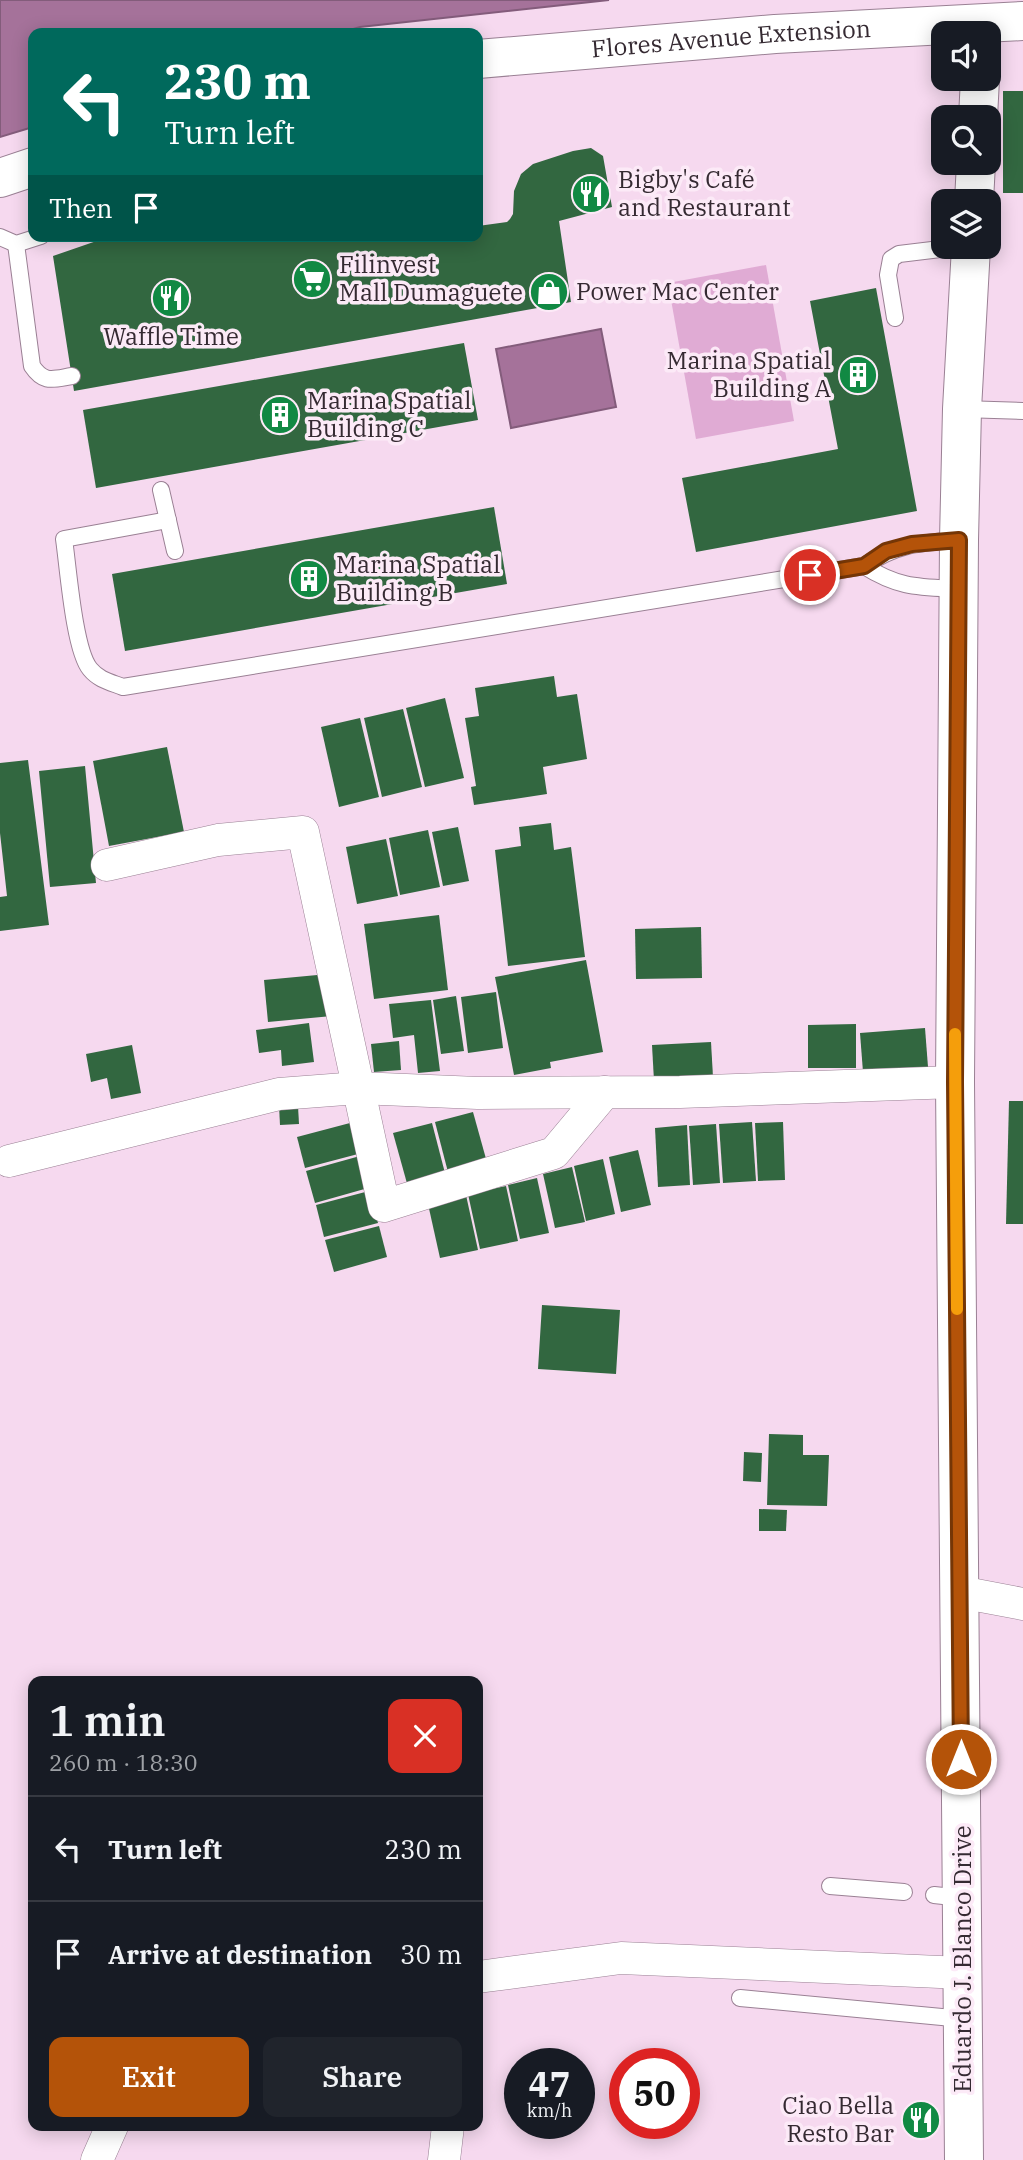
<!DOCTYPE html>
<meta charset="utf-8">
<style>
body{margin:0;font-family:"IBM Plex Serif",serif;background:#20242c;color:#f1f3f6;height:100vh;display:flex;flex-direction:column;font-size:26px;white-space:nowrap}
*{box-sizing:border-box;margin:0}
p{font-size:23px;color:#9ea1a6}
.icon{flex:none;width:38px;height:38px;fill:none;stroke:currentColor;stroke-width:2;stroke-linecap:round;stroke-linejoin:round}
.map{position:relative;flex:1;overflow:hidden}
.panel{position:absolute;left:28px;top:1676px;width:455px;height:455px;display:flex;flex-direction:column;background:#171b24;border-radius:14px;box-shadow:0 4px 18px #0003}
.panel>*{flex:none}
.guide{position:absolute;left:28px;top:28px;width:455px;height:214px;border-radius:14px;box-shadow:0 4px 18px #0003;background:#00695c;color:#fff;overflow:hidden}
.controls{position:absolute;left:931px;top:21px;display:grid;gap:14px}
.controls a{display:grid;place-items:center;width:70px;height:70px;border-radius:14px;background:#171b24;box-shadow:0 4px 18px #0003;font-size:35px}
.speed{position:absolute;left:504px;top:2048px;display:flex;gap:14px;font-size:35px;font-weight:700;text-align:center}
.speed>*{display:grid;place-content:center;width:91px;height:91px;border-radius:50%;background:#171b24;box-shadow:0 4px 18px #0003;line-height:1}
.speed small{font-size:18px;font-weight:400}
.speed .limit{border:10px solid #d22;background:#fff;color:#111}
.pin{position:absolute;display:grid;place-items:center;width:60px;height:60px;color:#fff;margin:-30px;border:4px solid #fff;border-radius:50%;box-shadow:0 2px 7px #0007}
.me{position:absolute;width:77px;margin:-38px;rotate:0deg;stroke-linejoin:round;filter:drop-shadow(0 0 5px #0008)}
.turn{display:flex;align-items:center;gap:24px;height:147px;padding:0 21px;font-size:32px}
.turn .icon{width:91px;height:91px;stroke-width:2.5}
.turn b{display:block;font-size:49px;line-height:60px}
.then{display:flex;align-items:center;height:66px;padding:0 21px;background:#0003;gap:14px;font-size:26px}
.round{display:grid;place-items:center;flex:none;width:74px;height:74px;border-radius:14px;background:#20242c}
.overview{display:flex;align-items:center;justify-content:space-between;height:119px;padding:0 21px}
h1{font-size:42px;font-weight:600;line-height:52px}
.action{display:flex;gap:14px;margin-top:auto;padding:14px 21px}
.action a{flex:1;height:80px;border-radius:14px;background:#b45309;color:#fff;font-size:28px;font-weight:600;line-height:80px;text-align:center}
.action a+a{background:#20242c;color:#f1f3f6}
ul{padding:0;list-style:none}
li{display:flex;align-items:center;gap:21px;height:105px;padding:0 21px;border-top:2px solid #363941}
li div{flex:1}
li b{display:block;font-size:26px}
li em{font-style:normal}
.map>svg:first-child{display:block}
.green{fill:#e0abd4}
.water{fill:#a5729a;stroke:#835c7b;stroke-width:2}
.building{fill:#326740}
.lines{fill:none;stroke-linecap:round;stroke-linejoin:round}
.service-casing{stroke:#9a8094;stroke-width:18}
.minor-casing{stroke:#9a8094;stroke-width:33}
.secondary-casing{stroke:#9a8094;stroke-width:40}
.service{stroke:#fff;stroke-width:16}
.minor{stroke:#fff;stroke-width:32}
.secondary{stroke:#fff;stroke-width:38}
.route-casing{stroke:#753606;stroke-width:18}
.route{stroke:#b45309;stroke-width:12}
.slow{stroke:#f59e0b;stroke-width:12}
.labels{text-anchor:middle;stroke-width:7;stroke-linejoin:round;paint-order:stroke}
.street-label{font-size:24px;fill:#352a32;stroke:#fceaf7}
.poi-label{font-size:24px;fill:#352a32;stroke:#fceaf7;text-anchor:start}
</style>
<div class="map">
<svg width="1023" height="2160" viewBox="0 0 1023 2160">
<rect width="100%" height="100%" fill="#f6d9ef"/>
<path class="green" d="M 766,265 L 794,421 L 696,439 L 668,283 Z"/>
<g class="water">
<path d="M 0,0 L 609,0 L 360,27 L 340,33 L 33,33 L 33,127 L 0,137 Z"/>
<path d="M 601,329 L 616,407 L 511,428 L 496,349 Z"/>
</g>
<g class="building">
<rect x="1003" y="91" width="20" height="102"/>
<path d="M 591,148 L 603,156 L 612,207 L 559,221 L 571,302 L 74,391 L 53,256 L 111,236 L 478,236 L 478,226 L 507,222 L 510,219 L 513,214 L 514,191 L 521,174 L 533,164 L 573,151 Z"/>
<path d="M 876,288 L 917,511 L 696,552 L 682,478 L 838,449 L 810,301 Z"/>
<path d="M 464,343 L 478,420 L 96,488 L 83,410 Z"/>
<path d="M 494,507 L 507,584 L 125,651 L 112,574 Z"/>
<path d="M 554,676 L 557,697 L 577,694 L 587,759 L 543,767 L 547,794 L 474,805 L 471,787 L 476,786 L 465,718 L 479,716 L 475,688 Z"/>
<path d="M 445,698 L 464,778 L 425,787 L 406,708 Z"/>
<path d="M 403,709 L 422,787 L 382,797 L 364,718 Z"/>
<path d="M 360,718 L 379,797 L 339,807 L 321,727 Z"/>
<path d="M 167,747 L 184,832 L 109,846 L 93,761 Z"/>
<path d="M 28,760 L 49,925 L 0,931 L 0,897 L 7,896 L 0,833 L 0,763 Z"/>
<path d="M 85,766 L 96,883 L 50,887 L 39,771 Z"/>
<path d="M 551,823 L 554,850 L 571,847 L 585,957 L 508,966 L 495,850 L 521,846 L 519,827 Z"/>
<path d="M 458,827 L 469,881 L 443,886 L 432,832 Z"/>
<path d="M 428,830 L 440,887 L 400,895 L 389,838 Z"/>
<path d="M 386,839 L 398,896 L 357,904 L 346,847 Z"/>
<path d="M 439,915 L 448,990 L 374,999 L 364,924 Z"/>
<path d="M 701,927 L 702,978 L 636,979 L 635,929 Z"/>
<path d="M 586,960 L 603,1052 L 550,1062 L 551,1068 L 514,1075 L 495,977 Z"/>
<path d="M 328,974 L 332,1016 L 268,1022 L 264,980 Z"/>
<path d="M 496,992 L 503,1048 L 468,1053 L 461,997 Z"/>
<path d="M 456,996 L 464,1051 L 441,1054 L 433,1000 Z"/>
<path d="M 431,1000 L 440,1071 L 418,1073 L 414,1035 L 393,1038 L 389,1004 Z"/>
<path d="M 309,1023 L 314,1062 L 282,1066 L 281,1050 L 259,1053 L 256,1030 Z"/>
<path d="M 856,1024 L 856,1068 L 808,1068 L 808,1025 Z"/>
<path d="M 925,1028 L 928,1067 L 863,1072 L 860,1033 Z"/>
<path d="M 399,1041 L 401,1070 L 374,1072 L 371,1044 Z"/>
<path d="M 711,1042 L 713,1077 L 654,1081 L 652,1045 Z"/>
<path d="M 132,1045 L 141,1093 L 111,1099 L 107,1078 L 91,1082 L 86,1054 Z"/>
<path d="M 1009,1101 L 1023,1101 L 1023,1224 L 1006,1224 Z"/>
<path d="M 279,1106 L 298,1106 L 299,1124 L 280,1125 Z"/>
<path d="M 473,1112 L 488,1166 L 449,1176 L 435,1122 Z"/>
<path d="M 752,1122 L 756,1181 L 723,1183 L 719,1124 Z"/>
<path d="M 783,1122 L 785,1180 L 758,1181 L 755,1123 Z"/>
<path d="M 350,1123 L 358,1154 L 305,1168 L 297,1137 Z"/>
<path d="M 432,1123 L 446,1177 L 408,1187 L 393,1133 Z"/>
<path d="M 716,1124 L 720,1183 L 693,1185 L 689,1126 Z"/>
<path d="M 687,1125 L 690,1185 L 658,1187 L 655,1128 Z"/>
<path d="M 638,1150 L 651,1205 L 621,1212 L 609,1157 Z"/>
<path d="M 360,1156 L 368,1188 L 315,1203 L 306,1171 Z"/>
<path d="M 603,1159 L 615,1214 L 586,1221 L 574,1166 Z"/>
<path d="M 572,1167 L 585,1222 L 555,1228 L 543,1174 Z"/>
<path d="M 537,1178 L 549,1233 L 520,1239 L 508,1185 Z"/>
<path d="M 506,1186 L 518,1241 L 480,1249 L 468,1194 Z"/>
<path d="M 369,1191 L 378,1223 L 324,1237 L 316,1205 Z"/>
<path d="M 466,1195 L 478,1250 L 440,1258 L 428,1204 Z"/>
<path d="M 379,1226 L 387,1257 L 334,1272 L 325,1240 Z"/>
<path d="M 542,1305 L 620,1310 L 616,1374 L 538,1369 Z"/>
<path d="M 769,1434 L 803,1435 L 803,1455 L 829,1455 L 827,1506 L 767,1505 Z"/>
<path d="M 744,1452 L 762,1453 L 761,1482 L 743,1481 Z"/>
<path d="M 759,1509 L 787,1510 L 786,1531 L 759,1531 Z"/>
</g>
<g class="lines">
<g class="service-casing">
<g id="service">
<path d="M 0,237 L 16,244 L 41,236"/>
<path d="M 16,244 L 32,366 C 44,384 53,379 72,376"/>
<path d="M 895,318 L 888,275 L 891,259 L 899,254 L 957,247"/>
<path d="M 962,409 L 1023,411"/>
<path d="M 161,490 L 175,551"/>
<path d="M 168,520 L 64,539 C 68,566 74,650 90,669 C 99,680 110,682 123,687 L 864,566 C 898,543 920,543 959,540"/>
<path d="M 864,566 C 899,588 918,587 958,589"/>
<path d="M 830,1886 L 904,1892"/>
<path d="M 934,1895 L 962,1898"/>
<path d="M 740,1998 L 963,2019"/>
</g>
</g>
<g class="minor-casing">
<g id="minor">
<path d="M 107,865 L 218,840 L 303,832 L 384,1206 L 554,1153 L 605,1092"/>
<path d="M 9,1161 L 279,1094 L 358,1088 L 478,1093 L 680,1092 L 955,1082"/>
<path d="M 960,1592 L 1023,1604"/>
<path d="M 478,1977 L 621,1958 L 963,1973"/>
<path d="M 97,2160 L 112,2126"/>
<path d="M 444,2160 L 448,2126"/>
</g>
</g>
<g class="secondary-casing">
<g id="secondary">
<path id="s1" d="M 478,59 L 775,34 L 1023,21"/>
<path d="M 978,117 L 980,79"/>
<path d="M 0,178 L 33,167"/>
<path d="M 974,201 L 976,163"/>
<path d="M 964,2160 L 955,1082 L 959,540 L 962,409 L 971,247"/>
</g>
</g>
<use href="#service" class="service"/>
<use href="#minor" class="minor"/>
<use href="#secondary" class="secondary"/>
</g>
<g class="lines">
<g class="route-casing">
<path id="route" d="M 810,575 L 864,566 L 886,551 L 912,544 L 959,540 L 955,1082 L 961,1759"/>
</g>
<use href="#route" class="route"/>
<path class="slow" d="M 955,1034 L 957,1309"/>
</g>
<defs>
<g id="restaurant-disc" transform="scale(2.0125)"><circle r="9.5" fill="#118943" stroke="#fceaf7"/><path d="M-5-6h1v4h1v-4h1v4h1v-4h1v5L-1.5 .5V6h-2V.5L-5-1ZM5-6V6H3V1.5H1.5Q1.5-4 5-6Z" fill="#fff"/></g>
<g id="supermarket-disc" transform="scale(2.0125)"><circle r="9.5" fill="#118943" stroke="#fceaf7"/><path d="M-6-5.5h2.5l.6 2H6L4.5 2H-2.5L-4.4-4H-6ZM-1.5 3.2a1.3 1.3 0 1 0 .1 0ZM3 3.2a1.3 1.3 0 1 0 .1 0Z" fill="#fff"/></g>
<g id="shop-disc" transform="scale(2.0125)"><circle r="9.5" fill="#118943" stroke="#fceaf7"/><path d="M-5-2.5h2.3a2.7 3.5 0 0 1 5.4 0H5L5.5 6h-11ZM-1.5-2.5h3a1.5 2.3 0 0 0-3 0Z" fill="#fff"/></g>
<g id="building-disc" transform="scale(2.0125)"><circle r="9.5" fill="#118943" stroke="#fceaf7"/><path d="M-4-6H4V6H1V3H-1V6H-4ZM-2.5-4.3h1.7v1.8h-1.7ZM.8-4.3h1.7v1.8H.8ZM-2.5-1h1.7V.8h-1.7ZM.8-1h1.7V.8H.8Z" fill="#fff"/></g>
</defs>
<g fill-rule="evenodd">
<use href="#restaurant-disc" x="591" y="194"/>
<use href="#supermarket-disc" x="312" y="279"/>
<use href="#shop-disc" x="549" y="292"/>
<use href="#restaurant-disc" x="171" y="298"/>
<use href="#building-disc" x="858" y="375"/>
<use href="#building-disc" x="280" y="415"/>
<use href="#building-disc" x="309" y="579"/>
<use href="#restaurant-disc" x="921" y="2120"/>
</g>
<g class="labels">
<g class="street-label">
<text dy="8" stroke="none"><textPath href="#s1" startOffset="254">Flores Avenue Extension</textPath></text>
<text transform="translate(963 1959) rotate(-90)" y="8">Eduardo J. Blanco Drive</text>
</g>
<g class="poi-label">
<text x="618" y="188">Bigby's Café<tspan x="618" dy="28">and Restaurant</tspan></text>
<text x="339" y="273">Filinvest<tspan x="339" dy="28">Mall Dumaguete</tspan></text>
<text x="576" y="300">Power Mac Center</text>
<text x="171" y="345" text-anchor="middle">Waffle Time</text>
<text x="831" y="369" text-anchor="end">Marina Spatial<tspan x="831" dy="28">Building A</tspan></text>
<text x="307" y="409">Marina Spatial<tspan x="307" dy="28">Building C</tspan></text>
<text x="336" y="573">Marina Spatial<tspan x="336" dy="28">Building B</tspan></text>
<text x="894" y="2114" text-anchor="end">Ciao Bella<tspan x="894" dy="28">Resto Bar</tspan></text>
</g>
</g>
</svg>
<div class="controls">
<a><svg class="icon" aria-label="sound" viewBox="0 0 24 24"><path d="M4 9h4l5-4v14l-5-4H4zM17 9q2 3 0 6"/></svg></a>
<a><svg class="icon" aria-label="search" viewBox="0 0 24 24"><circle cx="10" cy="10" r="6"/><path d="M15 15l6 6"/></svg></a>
<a><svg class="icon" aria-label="layers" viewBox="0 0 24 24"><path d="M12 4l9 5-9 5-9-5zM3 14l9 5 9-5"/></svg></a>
</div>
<div class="speed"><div>47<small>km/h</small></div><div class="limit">50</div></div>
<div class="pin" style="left:810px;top:575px;background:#d93025"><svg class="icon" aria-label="arrive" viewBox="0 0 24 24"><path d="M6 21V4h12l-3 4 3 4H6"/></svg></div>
<svg class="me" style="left:961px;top:1759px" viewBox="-20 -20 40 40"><circle r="17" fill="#b45309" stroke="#fff" stroke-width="3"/><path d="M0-11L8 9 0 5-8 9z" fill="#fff"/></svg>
<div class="guide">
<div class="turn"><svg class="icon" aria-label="left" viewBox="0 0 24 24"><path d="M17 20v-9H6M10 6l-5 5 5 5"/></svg><div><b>230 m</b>Turn left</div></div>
<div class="then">Then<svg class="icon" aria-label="arrive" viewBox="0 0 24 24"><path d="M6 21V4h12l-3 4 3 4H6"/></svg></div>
</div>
<section class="panel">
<div class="overview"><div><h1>1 min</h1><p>260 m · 18:30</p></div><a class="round" style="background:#d93025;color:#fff"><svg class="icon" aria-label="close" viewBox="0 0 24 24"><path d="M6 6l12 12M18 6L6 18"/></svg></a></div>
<ul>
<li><svg class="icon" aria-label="left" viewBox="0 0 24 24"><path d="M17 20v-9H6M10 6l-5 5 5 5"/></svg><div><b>Turn left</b></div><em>230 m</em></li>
<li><svg class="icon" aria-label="arrive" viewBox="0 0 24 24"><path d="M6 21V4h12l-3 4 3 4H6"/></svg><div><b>Arrive at destination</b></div><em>30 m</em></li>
</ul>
<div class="action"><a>Exit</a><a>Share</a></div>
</section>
</div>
